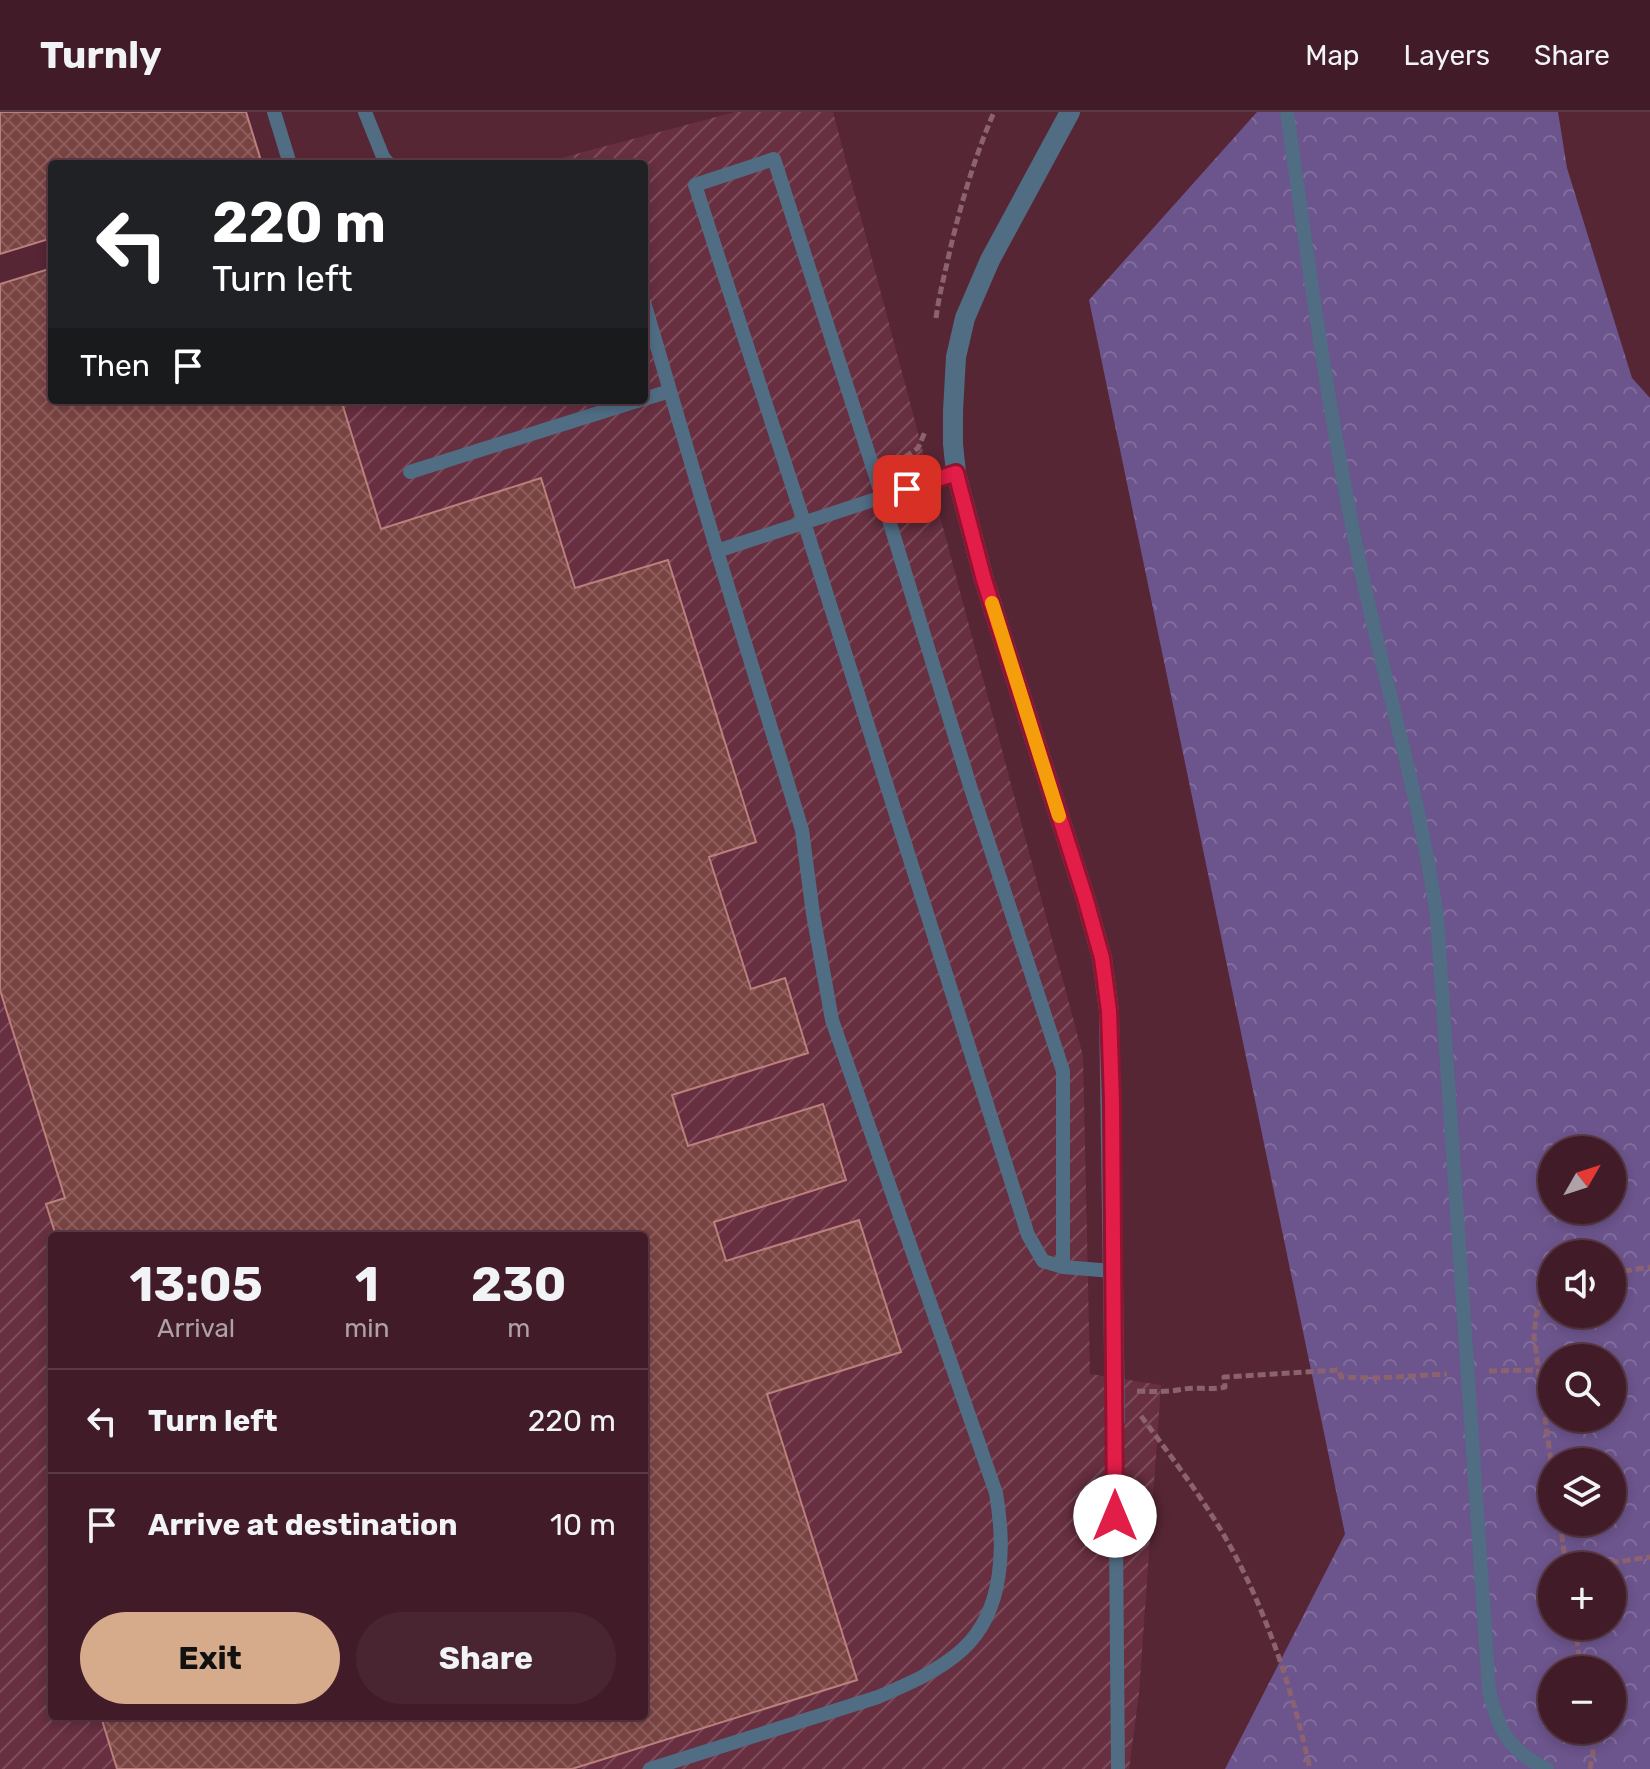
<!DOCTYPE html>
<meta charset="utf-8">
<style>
body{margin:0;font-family:Rubik,sans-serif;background:#482530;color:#f1f3f6;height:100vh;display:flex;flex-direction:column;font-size:30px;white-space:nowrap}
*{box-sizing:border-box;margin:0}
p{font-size:26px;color:#aea1a8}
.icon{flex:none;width:44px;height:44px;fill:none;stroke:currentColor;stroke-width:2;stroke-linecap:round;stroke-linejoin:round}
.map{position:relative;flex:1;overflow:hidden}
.drawer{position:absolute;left:48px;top:1120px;width:600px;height:488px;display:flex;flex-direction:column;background:#411c28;border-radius:8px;box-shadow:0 4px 12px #0003,0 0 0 2px #5a3a45}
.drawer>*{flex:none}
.banner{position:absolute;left:48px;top:48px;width:600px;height:244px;border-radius:8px;box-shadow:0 4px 12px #0003,0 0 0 2px #5a3a45;background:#202124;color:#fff;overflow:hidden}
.needle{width:52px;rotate:51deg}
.tools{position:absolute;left:1538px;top:1024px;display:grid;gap:16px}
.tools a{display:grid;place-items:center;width:88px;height:88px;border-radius:50%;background:#411c28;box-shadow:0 4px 12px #0003,0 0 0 2px #5a3a45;font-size:40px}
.pin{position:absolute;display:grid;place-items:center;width:68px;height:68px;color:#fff;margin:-34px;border-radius:16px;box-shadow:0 4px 12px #0006}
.me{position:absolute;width:88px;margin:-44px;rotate:0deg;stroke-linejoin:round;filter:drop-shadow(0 0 6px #0008)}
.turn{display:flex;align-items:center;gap:28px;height:168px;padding:0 32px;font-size:36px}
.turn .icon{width:104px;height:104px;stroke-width:2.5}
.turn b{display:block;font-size:56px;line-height:68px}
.then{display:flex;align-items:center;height:76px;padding:0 32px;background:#0003;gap:16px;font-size:30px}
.eta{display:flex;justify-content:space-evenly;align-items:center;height:136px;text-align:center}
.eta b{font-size:48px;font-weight:700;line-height:56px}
.button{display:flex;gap:16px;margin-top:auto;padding:16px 32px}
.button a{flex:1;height:92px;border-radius:48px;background:#d6ab8b;color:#111;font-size:32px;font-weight:700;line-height:92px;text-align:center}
.button a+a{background:#482530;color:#f1f3f6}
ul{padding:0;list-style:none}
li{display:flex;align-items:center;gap:24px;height:104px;padding:0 32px;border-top:2px solid #5a3a45}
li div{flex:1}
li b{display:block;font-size:30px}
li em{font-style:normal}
header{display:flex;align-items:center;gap:48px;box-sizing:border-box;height:112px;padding:0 40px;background:#411c28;border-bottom:2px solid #5a3a45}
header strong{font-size:38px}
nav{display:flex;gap:44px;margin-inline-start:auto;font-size:28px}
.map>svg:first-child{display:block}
.industrial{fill:url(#industrial-furrows);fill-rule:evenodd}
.forest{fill:url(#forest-crowns);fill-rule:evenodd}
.building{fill:url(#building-cross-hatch);stroke:#bb7f7c;stroke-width:2}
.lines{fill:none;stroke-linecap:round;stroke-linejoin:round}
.path{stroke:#8c626e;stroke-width:5;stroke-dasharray:8 4;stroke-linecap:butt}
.lane{stroke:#506d84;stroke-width:14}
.street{stroke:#506d84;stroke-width:20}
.route-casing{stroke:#92132f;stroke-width:20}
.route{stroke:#e11d48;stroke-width:14}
.slow{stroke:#f59e0b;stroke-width:14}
</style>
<header>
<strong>Turnly</strong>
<nav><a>Map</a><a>Layers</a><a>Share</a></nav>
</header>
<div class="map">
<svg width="1650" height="1657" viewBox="0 0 1650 1657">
<defs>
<pattern id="industrial-furrows" width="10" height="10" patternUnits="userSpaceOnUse" patternTransform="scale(2)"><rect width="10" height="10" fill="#672f40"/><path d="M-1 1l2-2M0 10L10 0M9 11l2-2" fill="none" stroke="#7e4d5c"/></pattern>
<pattern id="forest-crowns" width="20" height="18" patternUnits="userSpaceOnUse" patternTransform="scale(2)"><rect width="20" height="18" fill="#6c548c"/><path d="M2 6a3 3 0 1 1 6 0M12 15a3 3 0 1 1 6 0" fill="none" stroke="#826c9c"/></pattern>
<pattern id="building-cross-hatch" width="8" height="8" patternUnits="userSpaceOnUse" patternTransform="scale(2)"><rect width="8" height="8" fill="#794341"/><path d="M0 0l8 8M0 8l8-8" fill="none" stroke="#8d5e5d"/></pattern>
</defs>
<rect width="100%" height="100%" fill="#572635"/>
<path class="industrial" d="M 735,0 L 833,0 L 1083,944 L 1090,1262 L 1161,1273 L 1139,1581 L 1129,1657 L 0,1657 L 0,195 L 52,288 L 644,288 L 644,52 L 538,52 ZM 52,1124 L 644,1124 L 644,1604 L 52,1604 Z"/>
<path class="forest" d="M 1257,0 L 1558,0 L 1567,56 L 1632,266 L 1650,286 L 1650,1657 L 1225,1657 L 1345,1422 L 1089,188 ZM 1552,1038 L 1612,1038 L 1612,1098 L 1552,1098 ZM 1552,1142 L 1612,1142 L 1612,1202 L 1552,1202 ZM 1552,1246 L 1612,1246 L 1612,1306 L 1552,1306 ZM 1552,1350 L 1612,1350 L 1612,1410 L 1552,1410 ZM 1552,1454 L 1612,1454 L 1612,1514 L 1552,1514 ZM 1552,1558 L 1612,1558 L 1612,1618 L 1552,1618 Z"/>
<g class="building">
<path d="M 0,0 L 246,0 L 262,52 L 52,52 L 52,126 L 0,142 Z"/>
<path d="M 52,156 L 52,288 L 341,288 L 381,417 L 541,366 L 575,476 L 668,448 L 756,730 L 709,745 L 751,877 L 785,866 L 808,941 L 672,983 L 688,1034 L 823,992 L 846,1068 L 714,1110 L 726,1149 L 859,1108 L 901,1240 L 767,1282 L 857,1568 L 572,1657 L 117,1657 L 102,1608 L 114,1604 L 644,1604 L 644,1124 L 56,1124 L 46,1092 L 65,1086 L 0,878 L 0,172 Z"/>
</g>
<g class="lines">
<g class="path">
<path d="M 936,206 C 939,183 945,161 950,138 C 961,91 975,44 994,0"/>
<path d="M 895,352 L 918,336 L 925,320"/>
<path d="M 1612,1161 L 1650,1155"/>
<path d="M 1552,1179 L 1542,1189 L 1536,1203 L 1534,1225 L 1552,1357"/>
<path d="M 1489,1259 L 1538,1258"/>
<path d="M 1137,1279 C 1154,1280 1169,1280 1184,1277 C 1198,1275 1211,1278 1225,1275 L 1224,1265 L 1339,1258 L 1341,1265 L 1377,1266 L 1447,1262"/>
<path d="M 1141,1304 C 1167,1339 1193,1373 1216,1410 C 1261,1482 1292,1574 1310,1657"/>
<path d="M 1560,1410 L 1566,1454"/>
<path d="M 1587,1454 L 1650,1445"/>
<path d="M 1575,1514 L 1581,1558"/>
<path d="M 1590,1657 L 1593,1641 L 1590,1618"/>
</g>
<g class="lane">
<path d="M 274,0 L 290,52"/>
<path d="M 365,0 L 383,45 L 389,52"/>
<path d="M 1287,0 C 1309,157 1330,313 1363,467 C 1387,580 1421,691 1437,805 L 1489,1578 C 1498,1617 1508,1639 1547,1657"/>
<path d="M 644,190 L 717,439"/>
<path d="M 644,287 L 670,279"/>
<path d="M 410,360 L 640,288"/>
<path d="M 1063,1155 L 1043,1149 L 1028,1123 L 804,410 L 695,73 L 774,47 L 875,362 L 970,674 L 1063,959 L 1063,1155 L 1113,1159"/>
<path d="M 1115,1308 L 1118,1657"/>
<path d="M 650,1657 L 878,1585 C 908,1572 939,1559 963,1537 C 1005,1498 1005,1433 996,1381 L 832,908 L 813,802 L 802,718 L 717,439 L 956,361"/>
</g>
<path class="street" d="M 1070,0 L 990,148 L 965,206 L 956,245 L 953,299 L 953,332 L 956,361 L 984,468 L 1085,785 L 1102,846 L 1109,899 L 1115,1308"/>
</g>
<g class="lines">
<g class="route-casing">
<path id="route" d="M 907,377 L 956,361 L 984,468 L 1085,785 L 1102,846 L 1109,899 L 1112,989 L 1115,1404"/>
</g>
<use href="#route" class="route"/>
<path class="slow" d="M 992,491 L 1059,704"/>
</g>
</svg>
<div class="tools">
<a><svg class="needle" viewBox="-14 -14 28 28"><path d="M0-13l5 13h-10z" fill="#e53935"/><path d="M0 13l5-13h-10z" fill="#aea1a8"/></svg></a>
<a><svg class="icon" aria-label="sound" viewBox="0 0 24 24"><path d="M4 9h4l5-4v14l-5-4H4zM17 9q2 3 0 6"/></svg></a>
<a><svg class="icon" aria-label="search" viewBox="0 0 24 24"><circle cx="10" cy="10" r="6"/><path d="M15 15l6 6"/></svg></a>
<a><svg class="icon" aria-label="layers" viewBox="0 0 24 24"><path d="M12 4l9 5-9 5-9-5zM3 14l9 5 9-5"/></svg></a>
<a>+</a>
<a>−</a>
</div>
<div class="pin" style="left:907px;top:377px;background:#d93025"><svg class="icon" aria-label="arrive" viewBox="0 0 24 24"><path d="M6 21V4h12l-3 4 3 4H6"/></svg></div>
<svg class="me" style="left:1115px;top:1404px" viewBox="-20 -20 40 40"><circle r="19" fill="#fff"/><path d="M0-13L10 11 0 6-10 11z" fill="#e11d48"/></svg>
<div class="banner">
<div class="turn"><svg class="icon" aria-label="left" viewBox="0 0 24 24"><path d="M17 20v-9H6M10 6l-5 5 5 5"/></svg><div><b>220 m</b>Turn left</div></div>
<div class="then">Then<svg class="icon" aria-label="arrive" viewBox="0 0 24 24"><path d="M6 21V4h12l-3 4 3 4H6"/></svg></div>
</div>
<section class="drawer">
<div class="eta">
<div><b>13:05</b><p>Arrival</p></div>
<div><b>1</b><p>min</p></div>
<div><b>230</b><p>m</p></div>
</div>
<ul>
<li><svg class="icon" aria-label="left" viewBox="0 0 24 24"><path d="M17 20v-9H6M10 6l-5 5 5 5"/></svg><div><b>Turn left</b></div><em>220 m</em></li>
<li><svg class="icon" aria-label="arrive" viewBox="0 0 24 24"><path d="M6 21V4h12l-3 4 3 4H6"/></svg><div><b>Arrive at destination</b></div><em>10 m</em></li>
</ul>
<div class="button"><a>Exit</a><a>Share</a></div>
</section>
</div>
